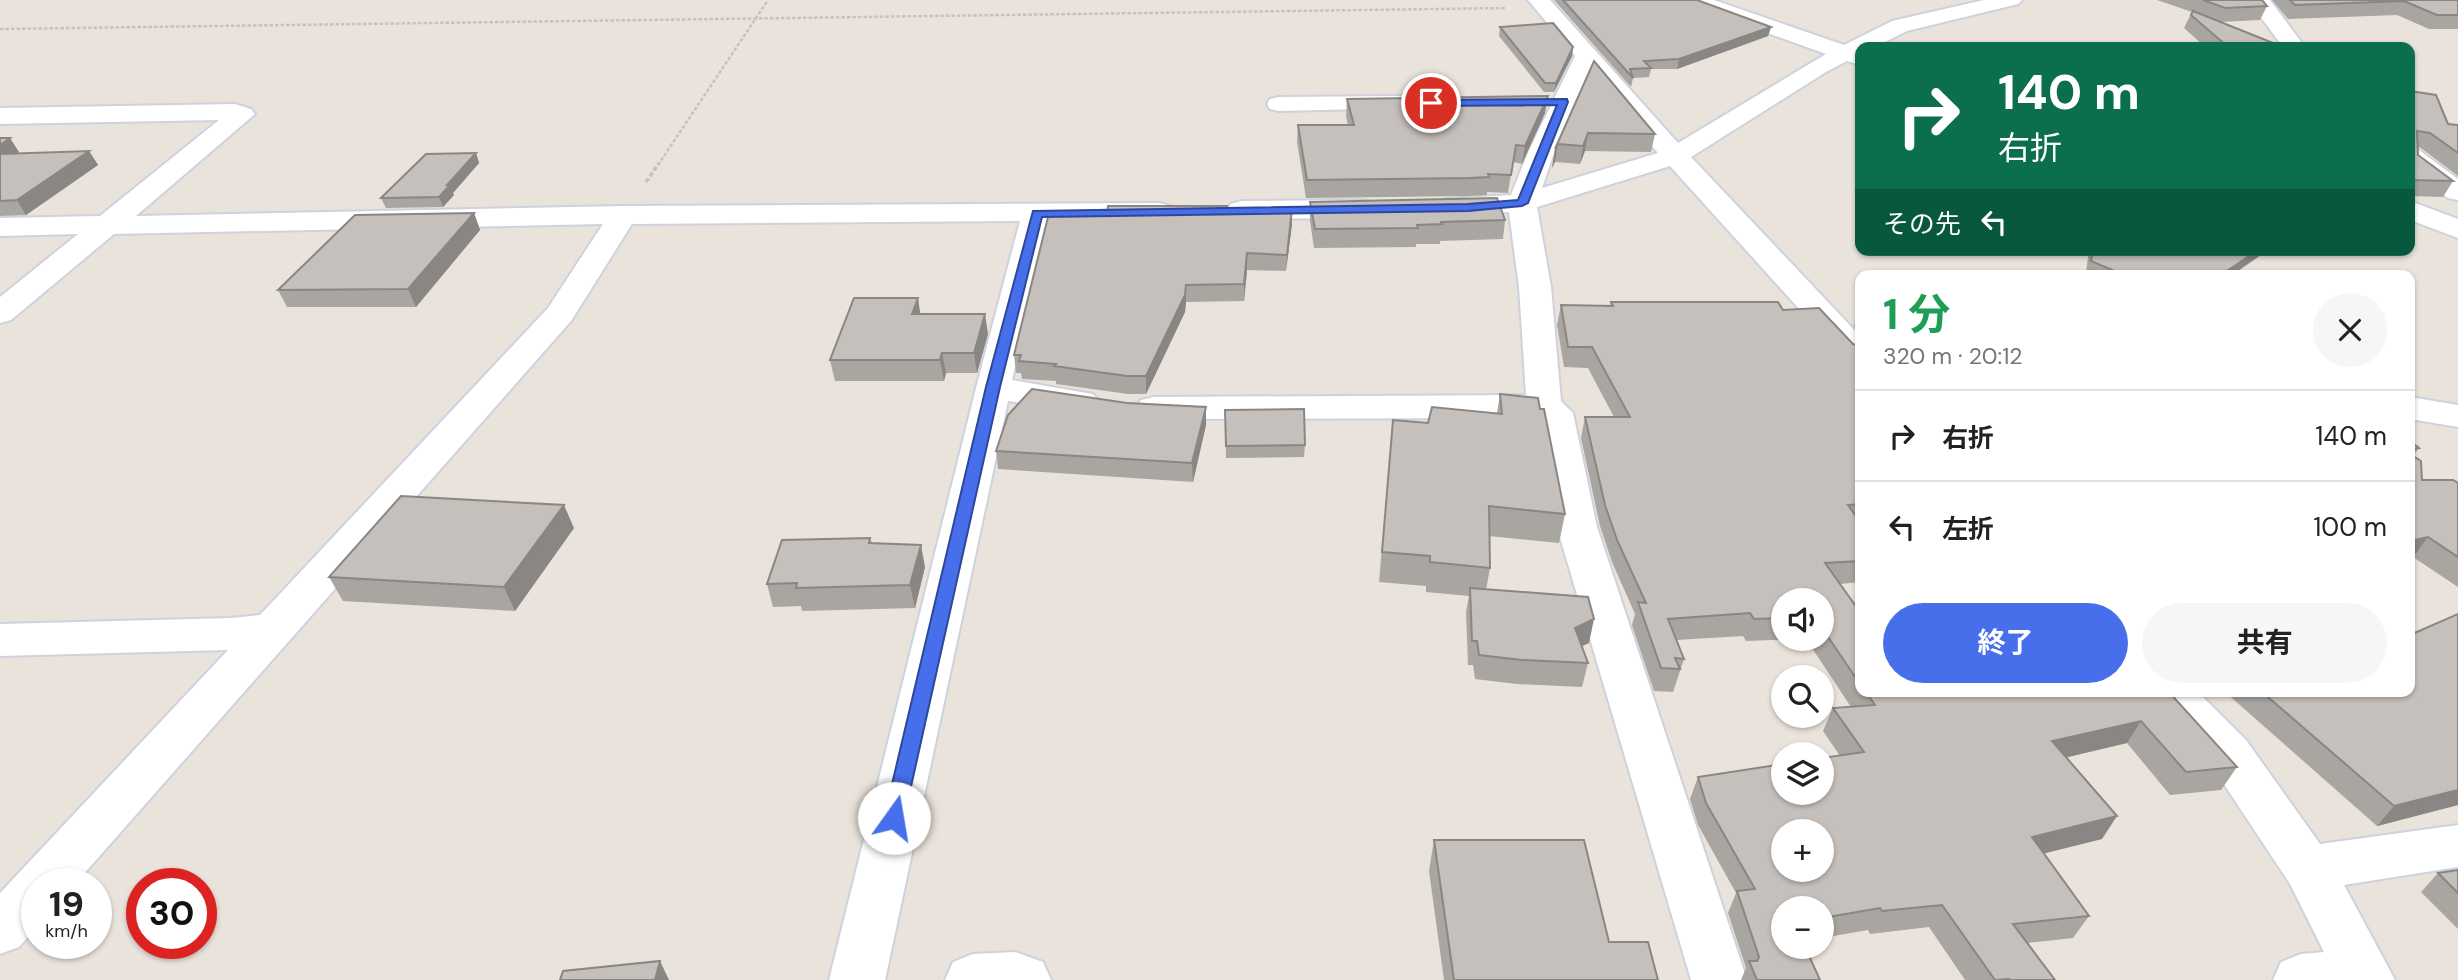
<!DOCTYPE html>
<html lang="ja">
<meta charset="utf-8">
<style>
body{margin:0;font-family:"DM Sans","Noto Sans JP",sans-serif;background:#f6f6f6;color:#222;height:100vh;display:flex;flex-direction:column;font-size:26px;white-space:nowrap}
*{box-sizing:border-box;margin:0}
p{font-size:23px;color:#767676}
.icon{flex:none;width:38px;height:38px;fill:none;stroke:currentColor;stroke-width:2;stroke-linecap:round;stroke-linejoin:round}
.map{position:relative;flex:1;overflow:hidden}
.panel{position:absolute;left:1855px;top:270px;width:560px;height:427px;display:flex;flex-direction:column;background:#fff;border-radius:14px;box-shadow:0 2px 5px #0004}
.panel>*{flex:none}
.top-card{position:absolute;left:1855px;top:42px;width:560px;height:214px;border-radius:14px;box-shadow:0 2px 5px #0004;background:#0b6e4f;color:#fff;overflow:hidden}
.controls{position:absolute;left:1771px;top:588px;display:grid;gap:14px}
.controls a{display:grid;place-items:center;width:63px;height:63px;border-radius:50%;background:#fff;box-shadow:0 2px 5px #0004;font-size:35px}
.speed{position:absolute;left:21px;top:868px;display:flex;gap:14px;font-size:35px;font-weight:700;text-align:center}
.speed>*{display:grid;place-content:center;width:91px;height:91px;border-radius:50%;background:#fff;box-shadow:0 2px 5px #0004;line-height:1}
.speed small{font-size:18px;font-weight:400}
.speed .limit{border:10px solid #d22;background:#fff;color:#111}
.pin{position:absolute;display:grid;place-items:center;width:60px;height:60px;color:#fff;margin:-30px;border:4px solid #fff;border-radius:50%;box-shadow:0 2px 7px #0007}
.me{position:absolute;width:77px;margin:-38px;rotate:13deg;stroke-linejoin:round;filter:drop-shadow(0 0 5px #0008)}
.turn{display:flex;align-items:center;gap:24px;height:147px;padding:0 28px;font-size:32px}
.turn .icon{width:91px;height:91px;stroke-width:2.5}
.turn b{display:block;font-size:49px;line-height:60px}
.then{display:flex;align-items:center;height:66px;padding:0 28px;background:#0003;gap:14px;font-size:26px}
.round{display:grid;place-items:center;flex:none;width:74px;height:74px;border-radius:37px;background:#f6f6f6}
.headline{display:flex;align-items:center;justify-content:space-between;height:119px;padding:0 28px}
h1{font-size:42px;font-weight:700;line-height:52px;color:#1e9e55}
.action{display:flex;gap:14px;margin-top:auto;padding:14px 28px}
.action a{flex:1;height:80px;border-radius:42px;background:#476feb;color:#fff;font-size:28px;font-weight:700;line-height:80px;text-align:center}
.action a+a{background:#f6f6f6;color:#222}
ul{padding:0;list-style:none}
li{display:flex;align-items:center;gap:21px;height:91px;padding:0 28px;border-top:2px solid #e0e0e0}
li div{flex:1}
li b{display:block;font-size:26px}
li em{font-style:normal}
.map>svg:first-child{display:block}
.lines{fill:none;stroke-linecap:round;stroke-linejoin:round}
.minor-casing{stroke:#ced2dc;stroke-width:4}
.path-far1{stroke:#c3c3c3;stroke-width:2.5;stroke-dasharray:3.5 2;stroke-linecap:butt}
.path{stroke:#c3c3c3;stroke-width:3.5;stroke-dasharray:4.5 2.5;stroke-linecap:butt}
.minor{fill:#fff;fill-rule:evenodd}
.wall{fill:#a9a5a1;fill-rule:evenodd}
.shaded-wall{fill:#8a8683}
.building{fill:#c5c0bb;stroke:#8a8683;stroke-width:2;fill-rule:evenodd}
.route{fill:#476feb;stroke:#2e4899;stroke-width:2}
</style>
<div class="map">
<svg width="2458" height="980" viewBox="0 0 2458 980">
<rect width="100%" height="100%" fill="#eae3db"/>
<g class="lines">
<g class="minor-casing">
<g id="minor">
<path d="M 1528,0 L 1550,0 L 1678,143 L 1826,54 L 1686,4 L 1682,0 L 1714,0 L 1844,45 L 1892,21 L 1984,0 L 2022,0 L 2018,4 L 1907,31 L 1875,47 L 1860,47 L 1860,65 L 1847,61 L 1826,72 L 1691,157 L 1860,336 L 1860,366 L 1848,363 L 1670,166 L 1537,207 L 1551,287 L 1561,401 L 1573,413 L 1597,527 L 1747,980 L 1691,980 L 1557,527 L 1538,418 L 1154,419 L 1141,416 L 1136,408 L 1141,400 L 1154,397 L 1526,395 L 1519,287 L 1509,212 L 1447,217 L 1437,214 L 1433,208 L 1437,202 L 1447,199 L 1511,195 L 1529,150 L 1575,56 ZM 1590,73 L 1658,153 L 1542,188 L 1555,150 Z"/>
<path d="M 2248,0 L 2270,0 L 2305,47 L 2283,47 Z"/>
<path d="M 1400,96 L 1409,98 L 1412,103 L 1409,108 L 1279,111 L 1270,109 L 1267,104 L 1270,99 L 1279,97 Z"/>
<path d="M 235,104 L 251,109 L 255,114 L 136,216 L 623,206 L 1160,203 L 1170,206 L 1174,212 L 1170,218 L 1160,221 L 1049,221 L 1012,380 L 1093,394 L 1099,401 L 1093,408 L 1081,412 L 1008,401 L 885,980 L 829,980 L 976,388 L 1020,221 L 632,224 L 571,321 L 75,884 L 37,884 L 37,927 L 19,947 L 0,954 L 0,893 L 228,650 L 0,656 L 0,624 L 231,618 L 260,615 L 548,308 L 603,224 L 114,234 L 11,320 L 0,323 L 0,297 L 78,234 L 0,236 L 0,218 L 100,216 L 219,120 L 0,124 L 0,108 Z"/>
<path d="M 2410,148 L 2419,150 L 2458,179 L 2458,200 L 2448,198 L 2410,169 Z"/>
<path d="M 1363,200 L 1373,203 L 1377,209 L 1373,215 L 1363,218 L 1241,219 L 1231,216 L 1227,210 L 1231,204 L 1241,201 Z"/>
<path d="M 2410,201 L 2458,219 L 2458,238 L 2410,220 Z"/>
<path d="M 2410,397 L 2458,405 L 2458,427 L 2410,419 Z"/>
<path d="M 2146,691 L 2197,691 L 2246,740 L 2320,844 L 2458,825 L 2458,867 L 2344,885 L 2395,980 L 2273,980 L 2281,962 L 2301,954 L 2324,952 L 2290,884 L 2212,766 L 2153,703 Z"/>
<path d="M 1015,952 L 1043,962 L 1051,980 L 945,980 L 953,962 L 973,954 Z"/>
</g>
</g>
<g class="path-far1">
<path d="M 0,29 L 1506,8"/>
<path d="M 658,165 L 768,0"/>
</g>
<path class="path" d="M 646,182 L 659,163"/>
<use href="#minor" class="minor"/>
</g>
<g class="wall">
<path d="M 1554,0 L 1697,0 L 1771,27 L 1768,36 L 1677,69 L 1651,69 L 1649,77 L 1633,78 L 1631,87 Z"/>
<path d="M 2157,0 L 2262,0 L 2267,6 L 2260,20 L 2220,22 L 2283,47 L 2205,47 L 2184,28 L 2192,12 Z"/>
<path d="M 2272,0 L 2458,0 L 2458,29 L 2429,29 L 2397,15 L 2288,19 Z"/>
<path d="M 1500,27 L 1573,47 L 1572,56 L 1554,92 L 1544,92 L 1499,36 Z"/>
<path d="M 1594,61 L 1655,134 L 1651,152 L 1585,151 L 1580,164 L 1555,162 L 1552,168 L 1555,149 Z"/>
<path d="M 2410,91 L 2448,124 L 2458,125 L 2458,176 L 2421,148 L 2418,147 L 2418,155 L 2453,181 L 2443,197 L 2410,196 Z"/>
<path d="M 1347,99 L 1545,113 L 1522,164 L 1513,162 L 1508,193 L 1487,192 L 1487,195 L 1468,196 L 1306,198 L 1297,142 L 1298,125 L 1348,125 L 1346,116 Z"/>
<path d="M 0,138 L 19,152 L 16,154 L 89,151 L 98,165 L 26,215 L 0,216 Z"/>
<path d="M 476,153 L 479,163 L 453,193 L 454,195 L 443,207 L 386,208 L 381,198 Z"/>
<path d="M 1310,202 L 1505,220 L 1503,239 L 1440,241 L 1440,244 L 1416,244 L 1416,247 L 1314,248 L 1310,221 Z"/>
<path d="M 1292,208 L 1292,224 L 1286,271 L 1247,270 L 1244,301 L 1186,302 L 1185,312 L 1146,394 L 1128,394 L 1056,384 L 1056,381 L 1022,379 L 1021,373 L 1016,373 L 1014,355 L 1107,213 Z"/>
<path d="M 474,213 L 480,230 L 416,307 L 287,307 L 278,290 Z"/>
<path d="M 2089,250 L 2268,250 L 2232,275 L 2092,275 L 2086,272 Z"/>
<path d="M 1611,302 L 1783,310 L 1853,344 L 1860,346 L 1860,582 L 1840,584 L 1860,612 L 1860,691 L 2168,691 L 2237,767 L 2221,790 L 2170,795 L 2127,743 L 2066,757 L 2102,839 L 2044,853 L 2089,916 L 2073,938 L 2027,943 L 2055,980 L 1965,980 L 1929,927 L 1870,934 L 1868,930 L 1822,938 L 1822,908 L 1783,908 L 1820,980 L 1741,980 L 1746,968 L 1728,913 L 1736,893 L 1698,825 L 1690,799 L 1698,777 L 1840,756 L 1823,731 L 1833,708 L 1851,707 L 1806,639 L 1746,641 L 1743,636 L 1676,640 L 1684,659 L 1673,692 L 1654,691 L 1632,625 L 1635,614 L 1612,562 L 1600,526 L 1581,438 L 1585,417 L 1614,417 L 1588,368 L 1564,367 L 1557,325 L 1561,305 L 1610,306 ZM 1783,600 L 1822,600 L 1822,639 L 1783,639 Z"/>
<path d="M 1860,309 L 1860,333 L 1854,326 Z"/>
<path d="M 921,314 L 988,334 L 977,373 L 946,373 L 944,381 L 835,381 L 830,360 Z"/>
<path d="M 1500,394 L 1540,409 L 1565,514 L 1559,543 L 1489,536 L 1490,568 L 1486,590 L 1589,643 L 1581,646 L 1588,663 L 1582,687 L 1517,684 L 1475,679 L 1473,665 L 1468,665 L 1466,612 L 1469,596 L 1426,592 L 1426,586 L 1379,582 L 1393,420 L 1428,423 L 1497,413 Z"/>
<path d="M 1225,410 L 1305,445 L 1304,457 L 1226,458 Z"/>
<path d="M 1206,425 L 1193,482 L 998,469 L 996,451 Z"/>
<path d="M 2410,441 L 2419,448 L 2413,456 L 2422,480 L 2458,483 L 2458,587 L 2413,557 L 2410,557 Z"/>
<path d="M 574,528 L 515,611 L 343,601 L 329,577 Z"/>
<path d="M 870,538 L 872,543 L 925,567 L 915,608 L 802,611 L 801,606 L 773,607 L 767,584 Z"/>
<path d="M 2224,691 L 2410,691 L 2458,805 L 2377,826 Z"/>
<path d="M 1434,840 L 1609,942 L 1658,980 L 1444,980 L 1429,871 Z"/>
<path d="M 2458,870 L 2458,929 L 2421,892 L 2438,873 Z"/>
</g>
<g class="shaded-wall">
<path d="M 1771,27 L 1768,36 L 1677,69 L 1679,59 Z"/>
<path d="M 1573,47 L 1572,56 L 1554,92 L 1556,83 Z"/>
<path d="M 1548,96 L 1545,113 L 1522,164 L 1525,146 Z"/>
<path d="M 1588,133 L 1585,151 L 1580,164 L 1583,146 Z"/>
<path d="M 10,138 L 19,152 L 0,164 L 0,145 Z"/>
<path d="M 1558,144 L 1555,162 L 1552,168 L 1555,149 Z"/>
<path d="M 89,151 L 98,165 L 26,215 L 17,200 Z"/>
<path d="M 476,153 L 479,163 L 453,193 L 454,195 L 443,207 L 439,197 L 447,185 Z"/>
<path d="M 1292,208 L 1292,224 L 1286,271 L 1287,255 Z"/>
<path d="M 474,213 L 480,230 L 416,307 L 408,289 Z"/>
<path d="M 2258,250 L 2268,250 L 2232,275 L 2221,275 Z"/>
<path d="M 1247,253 L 1247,270 L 1244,301 L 1244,284 Z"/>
<path d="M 1186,285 L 1186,302 L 1185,312 L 1146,394 L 1146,376 Z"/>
<path d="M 918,298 L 921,318 L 912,314 Z"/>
<path d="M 985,314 L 988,334 L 977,373 L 974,353 Z"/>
<path d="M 942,353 L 946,373 L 944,381 L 940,360 Z"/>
<path d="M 1206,407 L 1206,425 L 1193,482 L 1192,463 Z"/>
<path d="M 564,505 L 574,528 L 515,611 L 504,587 Z"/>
<path d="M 2428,537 L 2413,557 L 2410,557 L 2410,541 Z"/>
<path d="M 921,545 L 925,567 L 915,608 L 910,585 Z"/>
<path d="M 1594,619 L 1589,643 L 1569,652 L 1575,628 Z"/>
<path d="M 2141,721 L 2127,743 L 2039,764 L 2052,741 Z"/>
<path d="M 2458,790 L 2458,805 L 2377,826 L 2394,806 Z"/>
<path d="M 2117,816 L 2102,839 L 2018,860 L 2032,837 Z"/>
<path d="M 660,961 L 669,980 L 655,980 Z"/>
</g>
<g class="building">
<path d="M 1563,0 L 1697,0 L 1771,27 L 1679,59 L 1644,61 L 1651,68 L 1630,69 L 1633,78 Z"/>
<path d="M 2203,0 L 2262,0 L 2267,6 L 2225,8 Z"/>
<path d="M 2290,0 L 2458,0 L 2458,15 L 2437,15 L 2404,1 L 2295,5 Z"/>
<path d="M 2193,11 L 2283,47 L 2228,47 L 2191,15 Z"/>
<path d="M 1553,23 L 1573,47 L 1556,83 L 1545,83 L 1500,27 Z"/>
<path d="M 1594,61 L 1655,134 L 1588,133 L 1583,146 L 1558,144 L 1555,149 Z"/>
<path d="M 2410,91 L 2436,95 L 2448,124 L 2458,125 L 2458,153 L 2430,133 L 2417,131 L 2418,155 L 2453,181 L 2410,180 Z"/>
<path d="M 1548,96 L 1525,146 L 1516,145 L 1511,175 L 1488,174 L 1489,177 L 1470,178 L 1307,180 L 1298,125 L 1354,125 L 1347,99 Z"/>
<path d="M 0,138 L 10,138 L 0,145 Z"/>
<path d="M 89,151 L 17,200 L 0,201 L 0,154 Z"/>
<path d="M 476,153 L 447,185 L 450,185 L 439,197 L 381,198 L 426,154 Z"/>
<path d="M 1497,198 L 1505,220 L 1441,222 L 1442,224 L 1417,225 L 1418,228 L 1315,229 L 1310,202 Z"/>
<path d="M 1108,206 L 1227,206 L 1226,210 L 1292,208 L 1287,255 L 1247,253 L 1244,284 L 1186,285 L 1185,295 L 1146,376 L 1127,376 L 1054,366 L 1056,364 L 1019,361 L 1021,355 L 1014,355 L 1049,213 L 1107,213 Z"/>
<path d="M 474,213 L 408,289 L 278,290 L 355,215 Z"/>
<path d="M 2093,250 L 2258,250 L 2221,275 L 2124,275 L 2091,261 Z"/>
<path d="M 854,298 L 918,298 L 912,314 L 985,314 L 974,353 L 942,353 L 940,360 L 830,360 Z"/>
<path d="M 1611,302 L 1778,302 L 1783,310 L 1819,308 L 1853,344 L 1860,346 L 1860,504 L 1848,505 L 1860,522 L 1860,561 L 1825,563 L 1860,612 L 1860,684 L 1822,628 L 1822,600 L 1783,600 L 1783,618 L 1754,619 L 1750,613 L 1668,619 L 1684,659 L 1675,658 L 1680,669 L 1661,668 L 1638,602 L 1646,603 L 1617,540 L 1605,505 L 1585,417 L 1630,417 L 1592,347 L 1568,347 L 1561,305 L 1613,306 Z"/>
<path d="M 1032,389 L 1127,403 L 1206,407 L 1192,463 L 996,451 L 1008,415 Z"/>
<path d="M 1500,394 L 1538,398 L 1540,409 L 1544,409 L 1565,514 L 1489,506 L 1490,568 L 1430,562 L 1430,556 L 1382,552 L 1393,420 L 1428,423 L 1432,407 L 1502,414 Z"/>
<path d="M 1304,409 L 1305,445 L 1226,446 L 1225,410 Z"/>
<path d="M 2410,441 L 2419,448 L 2410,449 Z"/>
<path d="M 2410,454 L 2421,461 L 2422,480 L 2453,480 L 2458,483 L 2458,557 L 2428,537 L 2410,541 Z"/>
<path d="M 401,496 L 564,505 L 504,587 L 329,577 Z"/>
<path d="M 870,538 L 869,543 L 921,545 L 910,585 L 796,588 L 797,583 L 767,584 L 782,540 Z"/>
<path d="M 1470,588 L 1588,597 L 1594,619 L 1575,628 L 1588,663 L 1522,660 L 1479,655 L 1477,641 L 1472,641 Z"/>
<path d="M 2458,614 L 2458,790 L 2394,806 L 2261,691 L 2410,691 L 2410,635 Z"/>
<path d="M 1865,691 L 2168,691 L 2237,767 L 2186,772 L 2141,721 L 2052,741 L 2117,816 L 2032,837 L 2089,916 L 2013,924 L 2055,980 L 2010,980 L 2009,979 L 1995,980 L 1942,905 L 1882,911 L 1880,908 L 1822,918 L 1822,908 L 1783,908 L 1783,947 L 1805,947 L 1820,980 L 1757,980 L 1749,961 L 1757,961 L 1759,957 L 1737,891 L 1755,889 L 1706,803 L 1698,777 L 1783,764 L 1783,793 L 1822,793 L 1822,758 L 1864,752 L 1833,708 L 1875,705 ZM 1783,831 L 1822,831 L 1822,870 L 1783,870 Z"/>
<path d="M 1434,840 L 1584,840 L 1609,942 L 1648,942 L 1658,980 L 1454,980 Z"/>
<path d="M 2458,870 L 2458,893 L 2438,873 Z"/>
<path d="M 660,961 L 655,980 L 560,980 L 563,971 Z"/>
</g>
<path class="route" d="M 1567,99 L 1568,102 L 1528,203 L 1522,206 L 1468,211 L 1042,217 L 1000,387 L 904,818 L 901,824 L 894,827 L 887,824 L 884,818 L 986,387 L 1033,211 L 1468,204 L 1518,200 L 1557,105 L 1431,106 L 1426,103 L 1431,100 Z"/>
</svg>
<div class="controls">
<a><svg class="icon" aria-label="sound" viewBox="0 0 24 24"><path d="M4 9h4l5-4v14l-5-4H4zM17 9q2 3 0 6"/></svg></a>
<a><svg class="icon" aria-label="search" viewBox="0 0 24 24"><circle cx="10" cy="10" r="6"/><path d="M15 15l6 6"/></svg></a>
<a><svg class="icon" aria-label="layers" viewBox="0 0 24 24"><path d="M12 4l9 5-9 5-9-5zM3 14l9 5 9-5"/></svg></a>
<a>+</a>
<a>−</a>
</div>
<div class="speed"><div>19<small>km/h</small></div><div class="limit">30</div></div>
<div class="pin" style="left:1431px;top:103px;background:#d93025"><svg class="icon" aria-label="arrive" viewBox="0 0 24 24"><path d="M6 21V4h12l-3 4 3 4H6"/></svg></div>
<svg class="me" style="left:894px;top:818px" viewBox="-20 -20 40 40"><circle r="19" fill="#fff"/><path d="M0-13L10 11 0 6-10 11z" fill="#476feb"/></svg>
<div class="top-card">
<div class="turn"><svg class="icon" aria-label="right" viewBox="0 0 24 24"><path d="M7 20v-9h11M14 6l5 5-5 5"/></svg><div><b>140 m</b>右折</div></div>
<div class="then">その先<svg class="icon" aria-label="left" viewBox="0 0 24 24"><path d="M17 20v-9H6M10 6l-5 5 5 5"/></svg></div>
</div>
<section class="panel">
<div class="headline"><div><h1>1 分</h1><p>320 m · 20:12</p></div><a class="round"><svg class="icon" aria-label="close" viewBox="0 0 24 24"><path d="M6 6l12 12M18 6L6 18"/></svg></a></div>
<ul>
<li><svg class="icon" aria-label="right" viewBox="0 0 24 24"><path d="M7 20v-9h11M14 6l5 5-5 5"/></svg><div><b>右折</b></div><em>140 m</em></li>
<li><svg class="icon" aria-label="left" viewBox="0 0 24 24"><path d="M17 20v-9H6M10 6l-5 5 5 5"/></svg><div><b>左折</b></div><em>100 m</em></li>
</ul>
<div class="action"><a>終了</a><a>共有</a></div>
</section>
</div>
